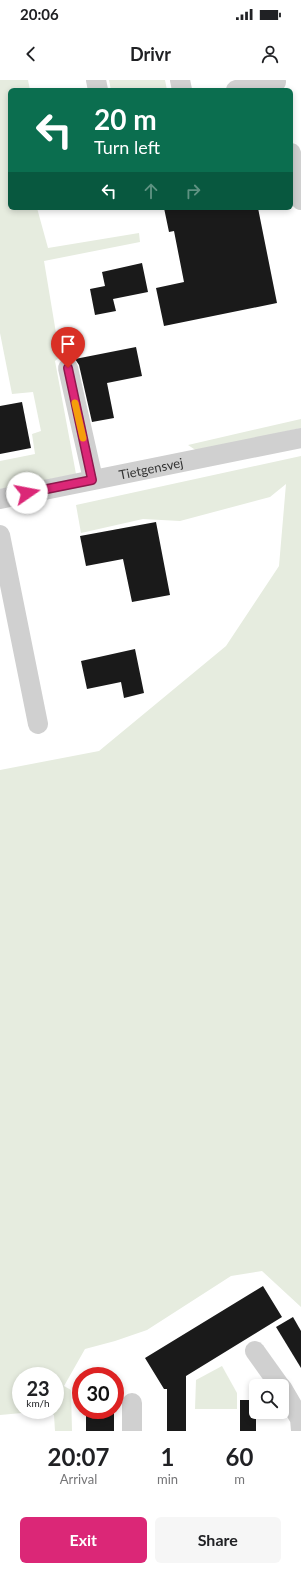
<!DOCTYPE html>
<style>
body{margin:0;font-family:Lato,sans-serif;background:#f6f6f6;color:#202124;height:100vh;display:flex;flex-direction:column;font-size:15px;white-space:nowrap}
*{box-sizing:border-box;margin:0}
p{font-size:13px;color:#757577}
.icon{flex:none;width:22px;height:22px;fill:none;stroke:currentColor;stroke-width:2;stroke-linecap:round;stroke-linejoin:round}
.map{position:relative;height:1351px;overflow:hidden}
.details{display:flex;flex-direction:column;background:#fff;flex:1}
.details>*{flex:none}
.guide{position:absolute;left:8px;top:8px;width:285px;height:122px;border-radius:6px;box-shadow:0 2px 6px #0003;background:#0b6e4f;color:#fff;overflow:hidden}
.controls{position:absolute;left:249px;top:1299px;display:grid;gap:8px}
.controls a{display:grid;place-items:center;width:40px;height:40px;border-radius:6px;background:#fff;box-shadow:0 2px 6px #0003;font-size:20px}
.speed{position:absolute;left:12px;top:1287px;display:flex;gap:8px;font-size:20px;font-weight:700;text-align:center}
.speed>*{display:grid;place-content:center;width:52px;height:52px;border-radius:50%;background:#fff;box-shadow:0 2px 6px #0003;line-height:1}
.speed small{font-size:10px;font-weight:400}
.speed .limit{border:6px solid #d22;background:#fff;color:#111}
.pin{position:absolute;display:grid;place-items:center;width:34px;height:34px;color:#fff;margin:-41px -17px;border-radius:50% 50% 50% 0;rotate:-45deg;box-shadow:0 0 4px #0007}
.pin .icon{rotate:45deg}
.me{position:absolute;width:44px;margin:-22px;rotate:78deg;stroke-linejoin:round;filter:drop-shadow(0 0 3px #0008)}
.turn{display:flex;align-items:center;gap:14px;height:84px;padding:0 20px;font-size:18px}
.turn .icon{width:52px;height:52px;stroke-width:2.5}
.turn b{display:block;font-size:28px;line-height:34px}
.lanes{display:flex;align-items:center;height:38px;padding:0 20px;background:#0003;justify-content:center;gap:20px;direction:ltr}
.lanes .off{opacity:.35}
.eta{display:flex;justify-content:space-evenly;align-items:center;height:68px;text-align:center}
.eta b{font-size:24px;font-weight:700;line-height:28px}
.action{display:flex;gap:8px;margin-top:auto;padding:8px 20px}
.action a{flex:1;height:46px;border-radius:6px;background:#db2777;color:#fff;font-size:16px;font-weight:700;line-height:46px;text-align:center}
.action a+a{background:#f6f6f6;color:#202124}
.status{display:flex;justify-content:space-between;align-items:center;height:28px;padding:0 20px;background:#fff;direction:ltr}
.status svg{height:11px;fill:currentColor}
header{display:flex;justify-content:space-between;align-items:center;height:52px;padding:0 20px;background:#fff;font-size:18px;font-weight:700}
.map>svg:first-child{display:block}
.green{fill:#e6ecdf}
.building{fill:#1a1a1a}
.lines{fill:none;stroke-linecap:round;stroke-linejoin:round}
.minor{stroke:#d0d0d0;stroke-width:20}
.route-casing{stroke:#8e194d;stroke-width:10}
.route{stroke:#db2777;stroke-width:7}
.slow{stroke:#f59e0b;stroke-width:7}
.labels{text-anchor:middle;stroke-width:4;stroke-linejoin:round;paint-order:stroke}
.street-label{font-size:13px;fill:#333;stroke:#fff}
</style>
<div class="status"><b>20:06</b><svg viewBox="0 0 49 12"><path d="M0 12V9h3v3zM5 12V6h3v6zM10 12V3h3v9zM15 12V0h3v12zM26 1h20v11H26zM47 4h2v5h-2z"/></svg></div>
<header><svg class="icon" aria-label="back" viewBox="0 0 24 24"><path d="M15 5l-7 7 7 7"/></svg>Drivr<svg class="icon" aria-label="person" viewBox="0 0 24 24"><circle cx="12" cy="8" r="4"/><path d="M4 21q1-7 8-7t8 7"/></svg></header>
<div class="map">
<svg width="301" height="1351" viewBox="0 0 301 1351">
<rect width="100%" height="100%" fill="#fff"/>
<g class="green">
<path d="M 0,0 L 28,0 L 30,10 L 10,10 L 10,128 L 37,128 L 48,168 L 139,153 L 140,162 L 44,181 L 60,277 L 55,281 L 76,394 L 0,409 L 0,381 L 35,374 L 32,354 L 41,351 L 33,312 L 12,314 L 0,253 Z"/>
<path d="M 109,0 L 165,0 L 167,10 L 111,10 Z"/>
<path d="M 301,339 L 301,348 L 197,371 L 188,365 Z"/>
<path d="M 301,376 L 301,1227 L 262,1191 L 231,1196 L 147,1250 L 115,1261 L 85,1269 L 64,1306 L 71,1310 L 72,1351 L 55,1351 L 54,1335 L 44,1330 L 55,1330 L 55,1296 L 21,1296 L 21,1330 L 23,1330 L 22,1333 L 0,1335 L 0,690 L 99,671 L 226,566 L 279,486 L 286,404 L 270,417 L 180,441 L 143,439 L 81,453 L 76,425 Z"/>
<path d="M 222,1286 L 237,1313 L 237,1329 L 195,1329 L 196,1300 Z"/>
</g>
<g class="building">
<path d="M 164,128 L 258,128 L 277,223 L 164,246 L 156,208 L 184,202 L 174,151 L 169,152 Z"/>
<path d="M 142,183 L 148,212 L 113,219 L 116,231 L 95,235 L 90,209 L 105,206 L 102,192 Z"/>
<path d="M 136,267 L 142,296 L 107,303 L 114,338 L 92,342 L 79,285 L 75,279 Z"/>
<path d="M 22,322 L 31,368 L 0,374 L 0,326 Z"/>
<path d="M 156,442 L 170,515 L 132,522 L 123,479 L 86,486 L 80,456 Z"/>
<path d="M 135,569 L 144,613 L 124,618 L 121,602 L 87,609 L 81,581 Z"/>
<path d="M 263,1206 L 282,1237 L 186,1296 L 186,1351 L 167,1351 L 167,1309 L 164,1309 L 145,1278 Z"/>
<path d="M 293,1237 L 301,1251 L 301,1288 L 276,1247 Z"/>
<rect x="240" y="1320" width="16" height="31"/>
<rect x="86" y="1330" width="28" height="21"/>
</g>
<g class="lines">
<g class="minor">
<path d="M 96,0 L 98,10"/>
<path d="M 180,0 L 182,10"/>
<path d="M 236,10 L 276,2"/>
<path d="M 291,73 L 301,120"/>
<path d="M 68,288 L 93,399"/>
<path id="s1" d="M 0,419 L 301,358"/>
<path d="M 0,455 L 38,644"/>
<path d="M 255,1271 L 280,1306"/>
<path d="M 282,1308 L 300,1339 L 301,1350"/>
<path d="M 132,1351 L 132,1323"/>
</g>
</g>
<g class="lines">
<g class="route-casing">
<path id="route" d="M 27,413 L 92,400 L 68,288"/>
</g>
<use href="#route" class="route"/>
<path class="slow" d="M 75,323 L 83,358"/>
</g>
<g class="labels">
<g class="street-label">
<text dy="5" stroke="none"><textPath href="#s1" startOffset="154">Tietgensvej</textPath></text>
</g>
</g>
</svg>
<div class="controls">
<a><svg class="icon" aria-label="search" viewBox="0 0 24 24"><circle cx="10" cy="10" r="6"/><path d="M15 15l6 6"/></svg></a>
</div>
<div class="speed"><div>23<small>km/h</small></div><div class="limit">30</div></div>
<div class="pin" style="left:68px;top:288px;background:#d93025"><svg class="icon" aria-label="arrive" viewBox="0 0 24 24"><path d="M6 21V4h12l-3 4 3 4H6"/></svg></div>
<svg class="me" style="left:27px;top:413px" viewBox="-20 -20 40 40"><circle r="19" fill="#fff"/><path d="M0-13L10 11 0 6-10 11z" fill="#db2777"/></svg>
<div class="guide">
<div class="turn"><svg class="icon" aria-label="left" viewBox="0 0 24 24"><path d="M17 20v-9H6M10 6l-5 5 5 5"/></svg><div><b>20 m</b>Turn left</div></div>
<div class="lanes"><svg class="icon" aria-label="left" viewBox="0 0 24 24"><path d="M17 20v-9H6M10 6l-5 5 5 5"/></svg><svg class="icon off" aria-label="ahead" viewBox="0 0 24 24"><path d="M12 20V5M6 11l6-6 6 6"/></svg><svg class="icon off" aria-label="right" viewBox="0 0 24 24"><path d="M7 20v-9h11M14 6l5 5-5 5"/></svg></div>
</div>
</div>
<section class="details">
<div class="eta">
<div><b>20:07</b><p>Arrival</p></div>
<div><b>1</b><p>min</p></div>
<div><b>60</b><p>m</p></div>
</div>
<div class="action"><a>Exit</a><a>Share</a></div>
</section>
